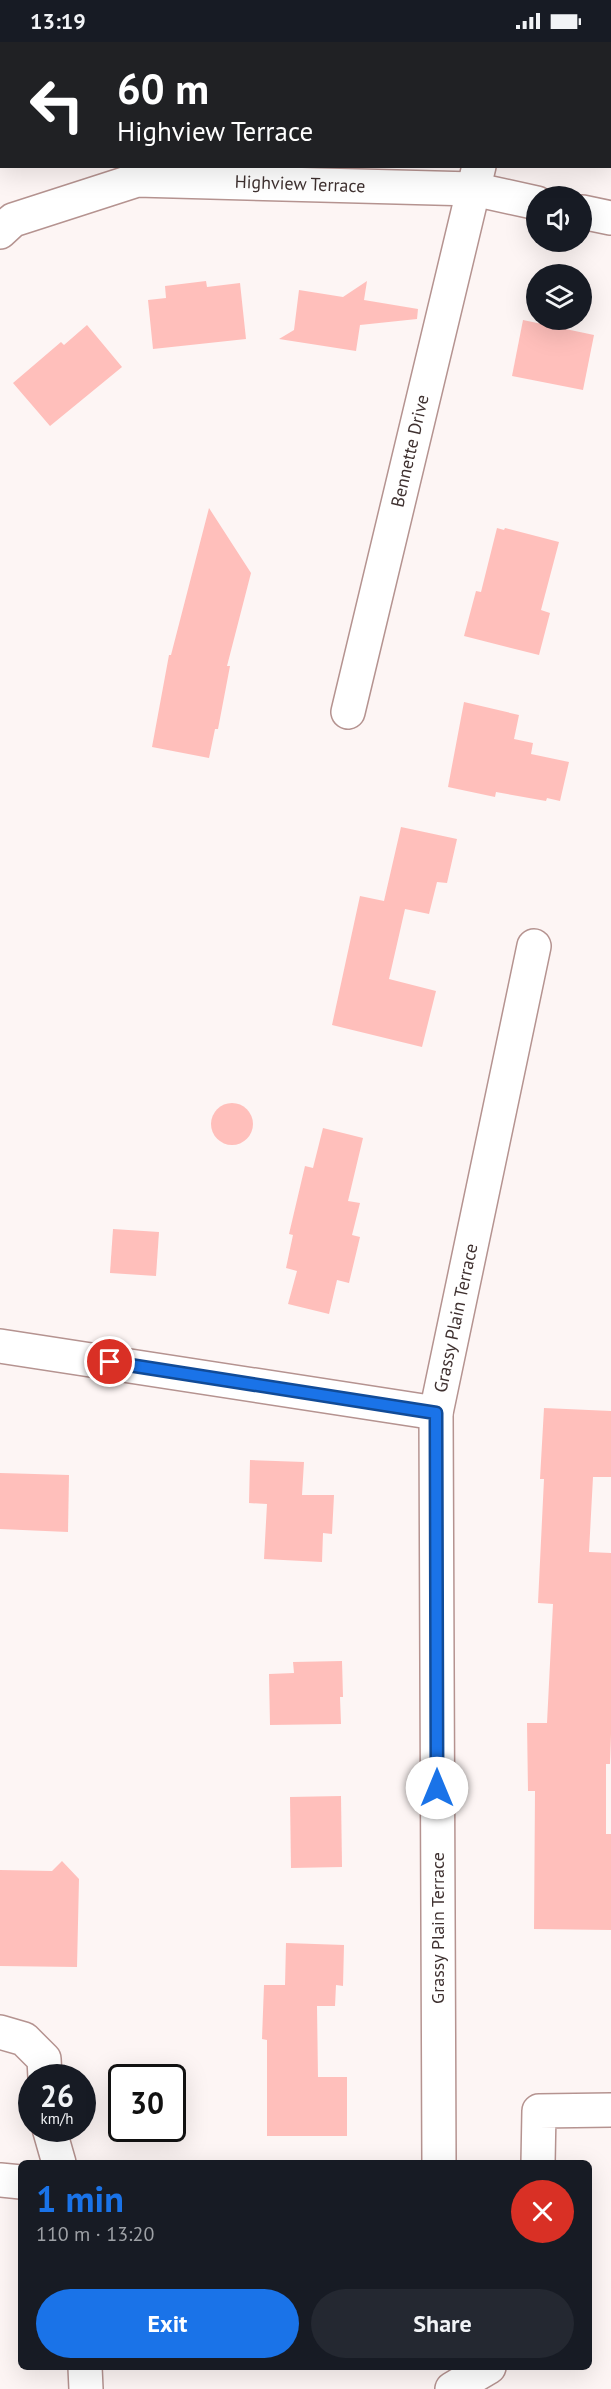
<!DOCTYPE html>
<meta charset="utf-8">
<style>
body{margin:0;font-family:"PT Sans",sans-serif;background:#242831;color:#f1f3f6;height:100vh;display:flex;flex-direction:column;font-size:22px;white-space:nowrap}
*{box-sizing:border-box;margin:0}
p{font-size:20px;color:#9ea1a6}
.icon{flex:none;width:33px;height:33px;fill:none;stroke:currentColor;stroke-width:2;stroke-linecap:round;stroke-linejoin:round}
.map{position:relative;flex:1;overflow:hidden}
.side{position:absolute;left:18px;top:2118px;width:574px;height:210px;display:flex;flex-direction:column;background:#171b24;border-radius:9px;box-shadow:0 6px 24px #0002}
.side>*{flex:none}
.top-card{position:absolute;left:0px;top:0px;width:612px;height:126px;box-shadow:0 6px 24px #0002;background:#202124;color:#fff;overflow:hidden}
.buttons{position:absolute;left:526px;top:144px;display:grid;gap:12px}
.buttons a{display:grid;place-items:center;width:66px;height:66px;border-radius:50%;background:#171b24;box-shadow:0 6px 24px #0002;font-size:30px}
.speed{position:absolute;left:18px;top:2022px;display:flex;gap:12px;font-size:30px;font-weight:700;text-align:center}
.speed>*{display:grid;place-content:center;width:78px;height:78px;border-radius:50%;background:#171b24;box-shadow:0 6px 24px #0002;line-height:1}
.speed small{font-size:15px;font-weight:400}
.speed .limit{border:3px solid #111;border-radius:9px;background:#fff;color:#111}
.pin{position:absolute;display:grid;place-items:center;width:51px;height:51px;color:#fff;margin:-26px;border:3px solid #fff;border-radius:50%;box-shadow:0 2px 6px #0007}
.me{position:absolute;width:66px;margin:-33px;rotate:0deg;stroke-linejoin:round;filter:drop-shadow(0 0 4px #0008)}
.turn{display:flex;align-items:center;gap:21px;height:126px;padding:0 18px;font-size:27px}
.turn .icon{width:78px;height:78px;stroke-width:2.5}
.turn b{display:block;font-size:42px;line-height:51px}
.round{display:grid;place-items:center;flex:none;width:63px;height:63px;border-radius:32px;background:#242831}
.head{display:flex;align-items:center;justify-content:space-between;height:102px;padding:0 18px}
h1{font-size:36px;font-weight:800;line-height:45px;color:#1a73e8}
.action{display:flex;gap:12px;margin-top:auto;padding:12px 18px}
.action a{flex:1;height:69px;border-radius:36px;background:#1a73e8;color:#fff;font-size:24px;font-weight:800;line-height:69px;text-align:center}
.action a+a{background:#242831;color:#f1f3f6}
.status{display:flex;justify-content:space-between;align-items:center;height:42px;padding:0 30px;background:#171b24;direction:ltr}
.status svg{height:16px;fill:currentColor}
.map>svg:first-child{display:block}
.building{fill:#ffbfbb}
.lines{fill:none;stroke-linecap:round;stroke-linejoin:round}
.minor-casing{stroke:#b59390;stroke-width:36}
.minor{stroke:#fff;stroke-width:33}
.route-casing{stroke:#114b97;stroke-width:15}
.route{stroke:#1a73e8;stroke-width:10}
.labels{text-anchor:middle;stroke-width:5;stroke-linejoin:round;paint-order:stroke}
.street-label{font-size:18px;fill:#3f3130;stroke:#fff}
</style>
<div class="status"><b>13:19</b><svg viewBox="0 0 49 12"><path d="M0 12V9h3v3zM5 12V6h3v6zM10 12V3h3v9zM15 12V0h3v12zM26 1h20v11H26zM47 4h2v5h-2z"/></svg></div>
<div class="map">
<svg width="611" height="2347" viewBox="0 0 611 2347">
<rect width="100%" height="100%" fill="#fdf5f4"/>
<g class="building">
<path d="M 206,239 L 207,245 L 240,241 L 246,297 L 153,307 L 148,258 L 166,256 L 165,244 Z"/>
<path d="M 367,239 L 364,258 L 418,267 L 417,277 L 360,283 L 356,309 L 279,297 L 294,288 L 299,248 L 343,255 Z"/>
<path d="M 523,278 L 594,293 L 583,348 L 512,334 Z"/>
<path d="M 87,283 L 122,325 L 50,384 L 13,341 L 61,300 L 64,303 Z"/>
<path d="M 209,466 L 251,531 L 227,624 L 230,624 L 218,687 L 215,687 L 209,716 L 152,705 L 169,613 L 171,613 Z"/>
<path d="M 497,486 L 504,488 L 505,486 L 559,500 L 541,568 L 550,571 L 539,613 L 464,594 L 476,549 L 481,550 Z"/>
<path d="M 464,660 L 519,673 L 514,697 L 533,701 L 531,712 L 569,720 L 560,759 L 547,756 L 546,759 L 496,750 L 495,755 L 448,745 Z"/>
<path d="M 401,785 L 457,797 L 447,841 L 437,840 L 429,872 L 405,867 L 389,937 L 436,949 L 422,1005 L 332,983 L 360,854 L 384,859 Z"/>
<circle cx="232" cy="1082" r="21"/>
<path d="M 323,1086 L 363,1096 L 348,1159 L 360,1161 L 352,1193 L 360,1195 L 349,1241 L 337,1238 L 329,1272 L 288,1262 L 297,1229 L 286,1226 L 293,1193 L 289,1192 L 305,1124 L 313,1126 Z"/>
<path d="M 113,1187 L 159,1190 L 156,1234 L 110,1231 Z"/>
<path d="M 544,1366 L 611,1369 L 611,1435 L 593,1435 L 589,1510 L 611,1511 L 611,1692 L 610,1722 L 606,1722 L 606,1792 L 611,1792 L 611,1888 L 534,1887 L 535,1749 L 528,1749 L 527,1681 L 547,1681 L 553,1562 L 538,1561 L 544,1437 L 540,1437 Z"/>
<path d="M 250,1418 L 304,1420 L 302,1453 L 334,1453 L 332,1492 L 323,1491 L 322,1520 L 264,1517 L 267,1462 L 249,1461 Z"/>
<path d="M 0,1431 L 69,1433 L 68,1490 L 0,1487 Z"/>
<path d="M 342,1619 L 343,1655 L 340,1655 L 341,1682 L 270,1683 L 269,1632 L 294,1631 L 293,1620 Z"/>
<path d="M 341,1754 L 342,1825 L 291,1826 L 290,1755 Z"/>
<path d="M 62,1819 L 79,1837 L 77,1925 L 0,1924 L 0,1828 L 52,1829 Z"/>
<path d="M 286,1901 L 344,1903 L 343,1944 L 336,1943 L 335,1964 L 317,1964 L 318,2035 L 347,2035 L 347,2094 L 267,2094 L 267,1998 L 262,1997 L 264,1943 L 285,1943 Z"/>
</g>
<g class="lines">
<g class="minor-casing">
<g id="minor">
<path d="M 511,2 L 511,0"/>
<path d="M 582,170 L 611,176"/>
<path d="M 0,190 L 13,178 L 137,138 L 473,147 L 537,161"/>
<path d="M 348,670 L 479,124"/>
<path d="M 0,1304 L 436,1371"/>
<path d="M 0,1990 L 24,1997 L 44,2017 L 45,2036"/>
<path d="M 49,2086 L 59,2121"/>
<path d="M 439,2121 L 436,1371 L 534,904"/>
<path d="M 538,2121 L 539,2069 L 611,2068"/>
<path d="M 0,2138 L 21,2140"/>
<path d="M 85,2325 L 86,2347"/>
<path d="M 452,2347 L 489,2325"/>
</g>
</g>
<use href="#minor" class="minor"/>
</g>
<g class="lines">
<g class="route-casing">
<path id="route" d="M 110,1320 L 436,1371 L 437,1746"/>
</g>
<use href="#route" class="route"/>
</g>
<g class="labels">
<g class="street-label">
<text transform="translate(300 142) rotate(2)" y="6">Highview Terrace</text>
<text transform="translate(410 409) rotate(-77)" y="6">Bennette Drive</text>
<text transform="translate(456 1276) rotate(-78)" y="6">Grassy Plain Terrace</text>
<text transform="translate(438 1886) rotate(-90)" y="6">Grassy Plain Terrace</text>
</g>
</g>
</svg>
<div class="buttons">
<a><svg class="icon" aria-label="sound" viewBox="0 0 24 24"><path d="M4 9h4l5-4v14l-5-4H4zM17 9q2 3 0 6"/></svg></a>
<a><svg class="icon" aria-label="layers" viewBox="0 0 24 24"><path d="M12 4l9 5-9 5-9-5zM3 14l9 5 9-5"/></svg></a>
</div>
<div class="speed"><div>26<small>km/h</small></div><div class="limit">30</div></div>
<div class="pin" style="left:110px;top:1320px;background:#d93025"><svg class="icon" aria-label="arrive" viewBox="0 0 24 24"><path d="M6 21V4h12l-3 4 3 4H6"/></svg></div>
<svg class="me" style="left:437px;top:1746px" viewBox="-20 -20 40 40"><circle r="19" fill="#fff"/><path d="M0-13L10 11 0 6-10 11z" fill="#1a73e8"/></svg>
<div class="top-card">
<div class="turn"><svg class="icon" aria-label="left" viewBox="0 0 24 24"><path d="M17 20v-9H6M10 6l-5 5 5 5"/></svg><div><b>60 m</b>Highview Terrace</div></div>
</div>
<section class="side">
<div class="head"><div><h1>1 min</h1><p>110 m · 13:20</p></div><a class="round" style="background:#d93025;color:#fff"><svg class="icon" aria-label="close" viewBox="0 0 24 24"><path d="M6 6l12 12M18 6L6 18"/></svg></a></div>
<div class="action"><a>Exit</a><a>Share</a></div>
</section>
</div>
